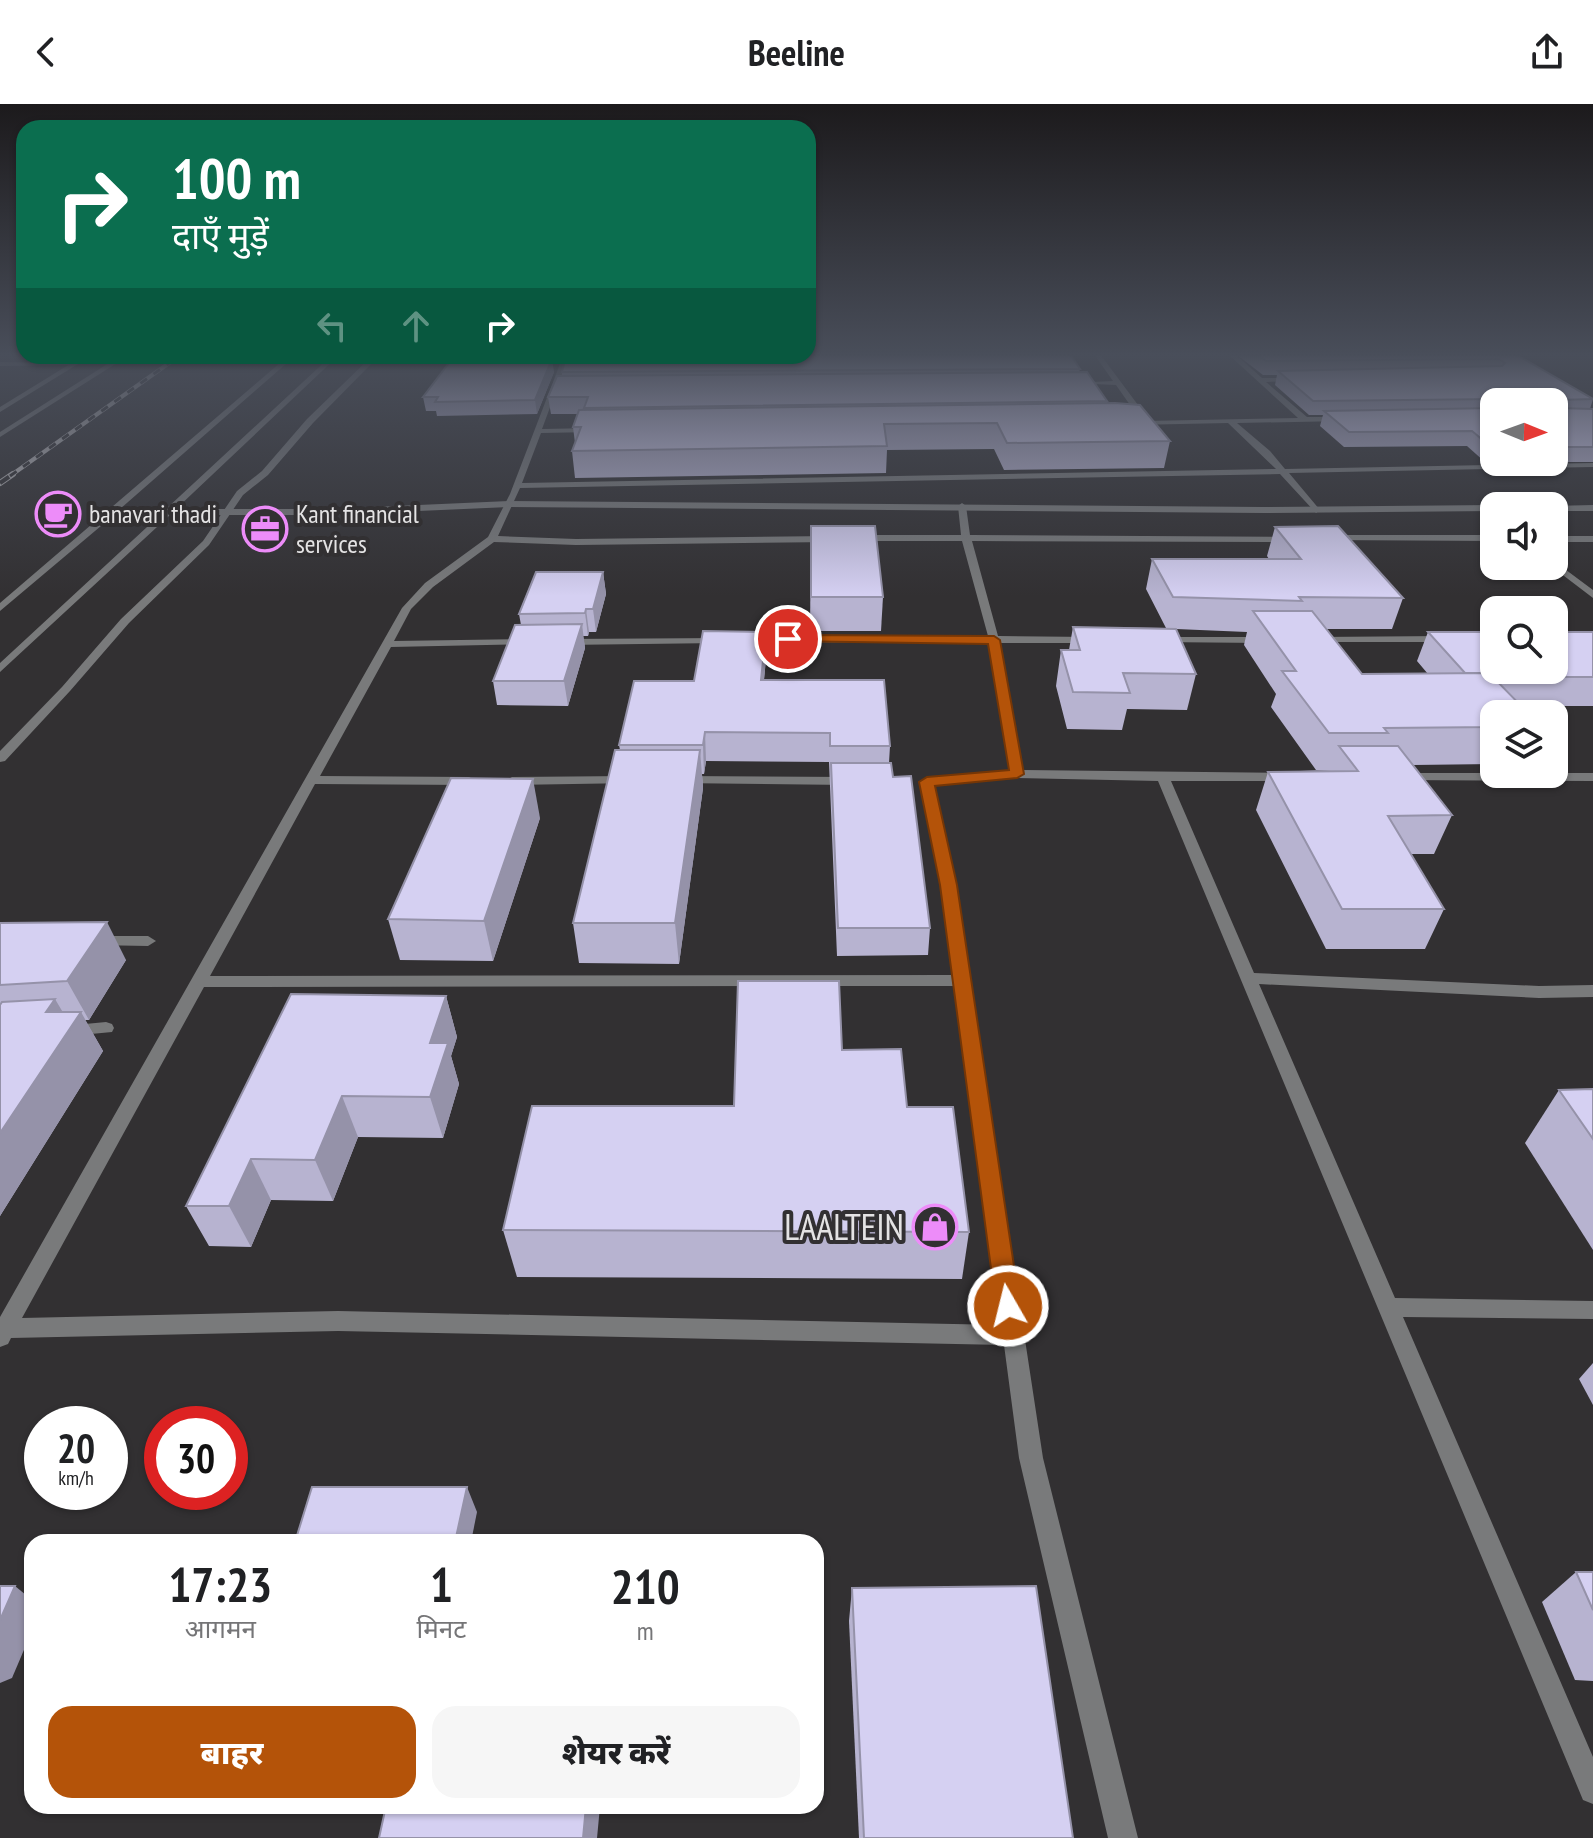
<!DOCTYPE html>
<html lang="hi">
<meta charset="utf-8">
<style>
body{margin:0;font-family:"PT Sans Narrow","Noto Sans Devanagari",sans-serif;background:#f6f6f6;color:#202124;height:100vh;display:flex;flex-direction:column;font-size:30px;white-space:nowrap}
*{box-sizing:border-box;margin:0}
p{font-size:26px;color:#757577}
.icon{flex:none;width:44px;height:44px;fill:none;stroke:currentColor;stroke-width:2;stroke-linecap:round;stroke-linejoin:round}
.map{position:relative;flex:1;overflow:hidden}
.sheet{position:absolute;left:24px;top:1430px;width:800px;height:280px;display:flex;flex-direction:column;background:#fff;border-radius:24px;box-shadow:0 2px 6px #0004}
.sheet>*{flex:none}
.banner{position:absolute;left:16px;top:16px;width:800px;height:244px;border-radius:24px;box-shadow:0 2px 6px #0004;background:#0b6e4f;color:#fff;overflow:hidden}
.needle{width:52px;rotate:91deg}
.fabs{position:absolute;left:1480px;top:284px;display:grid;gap:16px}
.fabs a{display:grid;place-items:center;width:88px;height:88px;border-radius:16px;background:#fff;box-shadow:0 2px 6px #0004;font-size:40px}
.speed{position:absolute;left:24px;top:1302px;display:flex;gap:16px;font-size:40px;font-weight:700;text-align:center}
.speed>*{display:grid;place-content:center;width:104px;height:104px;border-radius:50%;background:#fff;box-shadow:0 2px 6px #0004;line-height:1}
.speed small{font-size:20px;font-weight:400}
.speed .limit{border:12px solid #d22;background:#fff;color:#111}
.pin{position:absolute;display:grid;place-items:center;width:68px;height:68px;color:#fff;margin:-34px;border:4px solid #fff;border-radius:50%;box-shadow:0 2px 8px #0007}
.me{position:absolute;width:88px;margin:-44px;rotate:352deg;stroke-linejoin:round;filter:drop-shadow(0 0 6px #0008)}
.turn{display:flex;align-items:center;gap:28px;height:168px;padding:0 24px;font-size:36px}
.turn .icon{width:104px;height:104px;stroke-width:2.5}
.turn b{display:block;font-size:56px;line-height:68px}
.lanes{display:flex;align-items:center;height:76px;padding:0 24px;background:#0003;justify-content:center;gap:40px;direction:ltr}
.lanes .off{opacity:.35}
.eta{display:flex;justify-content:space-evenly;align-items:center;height:136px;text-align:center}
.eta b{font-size:48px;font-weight:800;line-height:56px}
.cta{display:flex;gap:16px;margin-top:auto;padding:16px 24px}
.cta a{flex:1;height:92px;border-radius:24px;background:#b45309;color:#fff;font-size:32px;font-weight:800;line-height:92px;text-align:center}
.cta a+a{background:#f6f6f6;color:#202124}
header{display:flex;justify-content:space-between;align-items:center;height:104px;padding:0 24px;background:#fff;font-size:36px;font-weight:800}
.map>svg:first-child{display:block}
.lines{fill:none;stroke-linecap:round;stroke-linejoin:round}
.service{fill:#797a7b;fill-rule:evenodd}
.minor{fill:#797a7b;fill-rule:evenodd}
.tertiary{fill:#797a7b;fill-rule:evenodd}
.rail-far1-casing{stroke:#b6b4b6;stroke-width:4}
.rail-casing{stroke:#b6b4b6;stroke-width:6}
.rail-far1{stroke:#323032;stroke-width:3;stroke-dasharray:8;stroke-linecap:butt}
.rail{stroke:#323032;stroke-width:4;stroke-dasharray:11;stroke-linecap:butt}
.wall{fill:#b7b3d0;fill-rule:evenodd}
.shaded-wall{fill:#9592a9}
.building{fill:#d5d0f2;stroke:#9592a9;stroke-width:2}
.route{fill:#b45309;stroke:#753606;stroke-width:2}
.labels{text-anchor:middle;stroke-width:8;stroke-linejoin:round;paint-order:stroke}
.far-poi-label{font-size:26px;fill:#e4e3e4;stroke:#323032;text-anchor:start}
.near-poi-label{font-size:36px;fill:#e4e3e4;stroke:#323032;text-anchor:end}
</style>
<header><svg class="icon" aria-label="back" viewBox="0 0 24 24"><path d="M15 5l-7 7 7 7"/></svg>Beeline<svg class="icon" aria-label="share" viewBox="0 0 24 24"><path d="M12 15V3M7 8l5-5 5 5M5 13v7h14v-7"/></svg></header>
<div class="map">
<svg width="1593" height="1734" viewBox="0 0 1593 1734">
<rect width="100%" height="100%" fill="#323032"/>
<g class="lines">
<g class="service">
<path d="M 98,832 L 148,832 L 156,837 L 148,842 L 93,841 L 90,837 L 93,833 Z"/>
<path d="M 106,918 L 112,920 L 114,924 L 112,928 L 70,932 L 64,930 L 62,926 L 64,922 Z"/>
</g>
<g class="minor">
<path d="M 1094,250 L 1100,250 L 1138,301 L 1144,317 L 1298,314 L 1228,250 L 1235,250 L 1262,274 L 1297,274 L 1295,277 L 1266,278 L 1307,313 L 1340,313 L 1343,317 L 1237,319 L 1270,347 L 1285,365 L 1593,359 L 1593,363 L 1289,369 L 1320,406 L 1316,409 L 1280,370 L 520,384 L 498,432 L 576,435 L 832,432 L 837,435 L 832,438 L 576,441 L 494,438 L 433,483 L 411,505 L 394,537 L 528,535 L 533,538 L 532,540 L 391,543 L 320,672 L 469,673 L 476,677 L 469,681 L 315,680 L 210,872 L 954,871 L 942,781 L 920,678 L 927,674 L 1010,667 L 989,539 L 748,538 L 743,535 L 744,533 L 988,532 L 962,437 L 856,437 L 851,434 L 856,431 L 961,431 L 958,402 L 962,399 L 966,402 L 970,431 L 1295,433 L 1295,437 L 1292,438 L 972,437 L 998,532 L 1092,533 L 1097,536 L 1092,539 L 1000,539 L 1023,666 L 1287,669 L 1294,673 L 1287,677 L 1171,677 L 1254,869 L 1539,882 L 1593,881 L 1593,893 L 1539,894 L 1259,880 L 1395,1194 L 1593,1197 L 1593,1215 L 1403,1213 L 1593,1653 L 1593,1700 L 1583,1696 L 1158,677 L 1017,674 L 934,681 L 956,781 L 1043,1354 L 1138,1734 L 1108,1734 L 1019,1354 L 1004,1241 L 338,1227 L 11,1234 L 8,1240 L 0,1243 L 0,1213 L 402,504 L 425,479 L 488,433 L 510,390 L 563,252 L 569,252 L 542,325 L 593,324 L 597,326 L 593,328 L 541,329 L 522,379 L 1276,365 L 1228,319 L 1133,321 L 1136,317 L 1130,301 L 1116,281 L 1072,279 L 1113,277 ZM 770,882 L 955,882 L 1001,1221 L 338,1207 L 22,1214 L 204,883 Z"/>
<path d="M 372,252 L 379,252 L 313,319 L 268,371 L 243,391 L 209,441 L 129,519 L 70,587 L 5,657 L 0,658 L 0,647 L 62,583 L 121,515 L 203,437 L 237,387 L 262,367 L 307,315 Z"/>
<path d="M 0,258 L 73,259 L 76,261 L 0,262 Z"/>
<path d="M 1328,431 L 1494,431 L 1494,437 L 1325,436 L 1325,432 Z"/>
<rect x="1554" y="432" width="39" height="6"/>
<path d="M 1554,457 L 1593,486 L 1593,494 L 1551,462 L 1554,462 Z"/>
<path d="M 1160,533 L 1264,533 L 1269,536 L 1264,539 L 1156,538 L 1155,536 Z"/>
<path d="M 1316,533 L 1444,532 L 1449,535 L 1444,538 L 1312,538 L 1311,536 Z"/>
<path d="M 724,534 L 725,536 L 720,539 L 564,541 L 559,538 L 564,535 Z"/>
<path d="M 1403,669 L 1593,669 L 1593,677 L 1398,676 L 1396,673 Z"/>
<path d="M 629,672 L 634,673 L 634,679 L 512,681 L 505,677 L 512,673 Z"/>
<path d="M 680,672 L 849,673 L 856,677 L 849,681 L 675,679 L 675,673 Z"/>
</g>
<g class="tertiary">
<path d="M 83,252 L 91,252 L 0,308 L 0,303 Z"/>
<path d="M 120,252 L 128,252 L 0,333 L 0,328 Z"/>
<path d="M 288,252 L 295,252 L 120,405 L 166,405 L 331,252 L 338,252 L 176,405 L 328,405 L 509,397 L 1263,403 L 1494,401 L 1497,402 L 1494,402 L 1494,407 L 1263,409 L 509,403 L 328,411 L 170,411 L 0,568 L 0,559 L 160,411 L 114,411 L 0,507 L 0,499 Z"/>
<path d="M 1593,401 L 1593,407 L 1554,407 L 1554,402 L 1551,402 Z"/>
</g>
<g class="rail-far1-casing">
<path id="rail-far1" d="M 10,372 L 179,252"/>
</g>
<g class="rail-casing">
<path id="rail" d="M 0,379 L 13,370"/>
</g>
<use href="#rail-far1" class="rail-far1"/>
<use href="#rail" class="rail"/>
</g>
<g class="wall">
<path d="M 1236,250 L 1515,250 L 1593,295 L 1590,305 L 1593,305 L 1593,358 L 1485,358 L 1467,342 L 1344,343 L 1320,322 L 1323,311 L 1309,311 L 1275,281 L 1277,271 L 1263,271 ZM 1494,298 L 1554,298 L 1554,358 L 1494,358 Z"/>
<path d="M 1080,265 L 1079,268 L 1107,297 L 1107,299 L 1170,337 L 1164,364 L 1004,366 L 994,345 L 887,346 L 886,369 L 575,374 L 572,347 L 575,339 L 573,323 L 578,310 L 551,310 L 548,293 L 562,272 L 562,268 Z"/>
<path d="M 554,268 L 537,310 L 437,312 L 436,307 L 426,307 L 423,293 Z"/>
<path d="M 811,422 L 883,493 L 881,527 L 810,527 Z"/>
<path d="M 1275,423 L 1403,494 L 1392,525 L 1326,525 L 1362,570 L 1428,570 L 1417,557 L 1428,528 L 1593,528 L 1593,602 L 1522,602 L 1494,610 L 1494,660 L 1413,661 L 1452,711 L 1434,750 L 1411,750 L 1444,805 L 1425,845 L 1326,845 L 1256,706 L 1268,668 L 1331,666 L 1316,666 L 1271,603 L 1276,590 L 1244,541 L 1247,528 L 1176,525 L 1196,570 L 1187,606 L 1127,605 L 1122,626 L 1067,625 L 1056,582 L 1061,546 L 1069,546 L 1073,523 L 1166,524 L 1146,485 L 1152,455 L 1269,455 L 1267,452 Z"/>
<path d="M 603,468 L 606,490 L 596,528 L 589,528 L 588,532 L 583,532 L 585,544 L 568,602 L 497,601 L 493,577 L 521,521 L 519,510 Z"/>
<path d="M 766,528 L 766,555 L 764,576 L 890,642 L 889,659 L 930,824 L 928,851 L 837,852 L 829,658 L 706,657 L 704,670 L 702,670 L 703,684 L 679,860 L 579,859 L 573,819 L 620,646 L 619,641 L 694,577 Z"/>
<path d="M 540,714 L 493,857 L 400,856 L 388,815 Z"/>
<path d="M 0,819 L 126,856 L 89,916 L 85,916 L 103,947 L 0,1112 Z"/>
<path d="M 446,892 L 457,933 L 451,952 L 459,980 L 443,1034 L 358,1033 L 333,1097 L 271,1096 L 251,1143 L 209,1142 L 186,1102 Z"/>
<path d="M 842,946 L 907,1003 L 969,1128 L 962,1175 L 517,1173 L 503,1126 Z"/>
<path d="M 1559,986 L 1593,1035 L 1593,1146 L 1525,1039 Z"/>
<path d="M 1593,1259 L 1593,1301 L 1579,1275 Z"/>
<path d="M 1576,1468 L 1593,1468 L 1593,1577 L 1575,1576 L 1542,1498 Z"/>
<path d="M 852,1484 L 1073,1734 L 859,1734 L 849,1517 Z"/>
</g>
<g class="shaded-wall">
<path d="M 552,255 L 554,268 L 537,310 L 535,296 Z"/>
<path d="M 603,468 L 606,490 L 596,528 L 593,505 Z"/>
<path d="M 586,505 L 589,528 L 588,532 L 585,509 Z"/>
<path d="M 582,520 L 585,544 L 568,602 L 564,577 Z"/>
<path d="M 766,528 L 766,555 L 761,604 L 761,576 Z"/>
<path d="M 705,628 L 706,657 L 704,670 L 703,641 Z"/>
<path d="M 700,646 L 703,684 L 679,860 L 675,819 Z"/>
<path d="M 533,675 L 540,714 L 493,857 L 484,817 Z"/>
<path d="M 107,818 L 126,856 L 89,916 L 67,877 Z"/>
<path d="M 446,892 L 457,933 L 451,952 L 459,980 L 443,1034 L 430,993 L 430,939 Z"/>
<path d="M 55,895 L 71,922 L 81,908 L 103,947 L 0,1112 L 0,1029 L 46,908 Z"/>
<path d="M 342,992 L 358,1033 L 333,1097 L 315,1056 Z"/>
<path d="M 251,1055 L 271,1096 L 251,1143 L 229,1102 Z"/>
<path d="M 467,1383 L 477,1408 L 471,1438 L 455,1438 Z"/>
<path d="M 15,1482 L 32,1496 L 32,1527 L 12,1574 L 0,1579 L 0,1516 Z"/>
<path d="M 586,1702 L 600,1702 L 597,1734 L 583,1734 Z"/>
</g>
<g class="building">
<path d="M 808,250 L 1070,250 L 1080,265 L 562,268 L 566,252 L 808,252 Z"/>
<path d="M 1256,250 L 1515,250 L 1593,295 L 1560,296 L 1558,304 L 1593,305 L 1593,343 L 1554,343 L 1554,298 L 1502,298 L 1499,295 L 1313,297 L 1278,267 L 1502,262 L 1505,259 L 1499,255 L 1266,257 Z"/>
<path d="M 452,255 L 552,255 L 535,296 L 435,298 L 438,293 L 423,293 Z"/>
<path d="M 1087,268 L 1107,297 L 584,304 L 588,293 L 548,293 L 557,272 Z"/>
<path d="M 1115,299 L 1140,301 L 1170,337 L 1007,339 L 997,319 L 884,320 L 887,342 L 572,347 L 581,323 L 573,323 L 579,306 Z"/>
<path d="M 1494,304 L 1494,343 L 1491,343 L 1472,327 L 1349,328 L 1324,307 Z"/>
<path d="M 811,422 L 875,422 L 883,493 L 811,493 Z"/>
<path d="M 1338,422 L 1403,494 L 1299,493 L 1302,497 L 1173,493 L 1152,455 L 1301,455 L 1275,423 Z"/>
<path d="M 536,468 L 603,468 L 593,505 L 586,505 L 585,509 L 519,510 Z"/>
<path d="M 1253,507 L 1312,507 L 1362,570 L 1489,569 L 1529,610 L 1494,610 L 1494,623 L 1384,624 L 1388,629 L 1329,629 L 1282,567 L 1296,567 Z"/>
<path d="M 582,520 L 564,577 L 493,577 L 515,521 Z"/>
<path d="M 1073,523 L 1176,525 L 1196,570 L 1123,569 L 1130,589 L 1073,588 L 1061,546 L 1080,546 Z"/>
<path d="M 703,527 L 766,528 L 761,576 L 884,576 L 890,642 L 830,642 L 830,629 L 705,628 L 703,641 L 619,641 L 634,577 L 694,577 Z"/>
<path d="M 1428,528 L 1494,528 L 1494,566 L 1554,566 L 1554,528 L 1593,528 L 1593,573 L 1493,573 L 1489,569 L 1465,569 Z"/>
<path d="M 1339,642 L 1398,642 L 1452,711 L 1388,712 L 1444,805 L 1342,805 L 1268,668 L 1358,667 Z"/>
<path d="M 615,646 L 700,646 L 675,819 L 573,819 Z"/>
<path d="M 831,659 L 891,659 L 893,673 L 911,672 L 930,824 L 838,824 Z"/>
<path d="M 451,674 L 533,675 L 484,817 L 388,815 Z"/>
<path d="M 107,818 L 67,877 L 0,881 L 0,819 Z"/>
<path d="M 738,877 L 839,877 L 842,946 L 901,945 L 907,1003 L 953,1003 L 969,1128 L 503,1126 L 532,1002 L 734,1002 Z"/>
<path d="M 291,890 L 446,892 L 430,939 L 448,939 L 430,993 L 342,992 L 315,1056 L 251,1055 L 229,1102 L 186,1102 Z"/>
<path d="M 55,895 L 46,908 L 81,908 L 0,1029 L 0,901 L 2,898 Z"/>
<path d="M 1593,985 L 1593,1035 L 1559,986 Z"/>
<path d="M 312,1383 L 467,1383 L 455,1438 L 295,1438 Z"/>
<path d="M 1576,1468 L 1593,1468 L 1593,1506 Z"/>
<path d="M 0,1482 L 15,1482 L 0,1516 Z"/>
<path d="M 1036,1482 L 1073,1734 L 864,1734 L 852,1484 Z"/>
<path d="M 386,1702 L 586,1702 L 583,1734 L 379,1734 Z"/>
</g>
<linearGradient id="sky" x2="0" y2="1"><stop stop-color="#1c1a1c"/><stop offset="0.51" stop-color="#494e5a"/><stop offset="1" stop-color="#494e5a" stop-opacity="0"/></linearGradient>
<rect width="1593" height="492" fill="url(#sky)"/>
<path class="route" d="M 788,531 L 994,532 L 1000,536 L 1024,670 L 1017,674 L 935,682 L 957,781 L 1020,1202 L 1016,1209 L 1008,1212 L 999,1209 L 996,1202 L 940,781 L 919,678 L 927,673 L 1009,666 L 988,540 L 783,537 L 781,535 Z"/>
<defs>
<g id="cafe-ring" transform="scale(2.3)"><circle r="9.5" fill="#323032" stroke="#ed8cf9" stroke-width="1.5"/><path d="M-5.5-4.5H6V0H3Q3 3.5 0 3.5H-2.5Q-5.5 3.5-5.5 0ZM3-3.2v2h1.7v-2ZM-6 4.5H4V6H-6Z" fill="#ed8cf9"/></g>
<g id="office-ring" transform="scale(2.3)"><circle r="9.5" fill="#323032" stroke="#ed8cf9" stroke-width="1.5"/><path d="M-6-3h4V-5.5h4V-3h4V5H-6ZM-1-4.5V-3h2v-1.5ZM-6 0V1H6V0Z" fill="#ed8cf9"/></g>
<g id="shop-ring" transform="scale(2.3)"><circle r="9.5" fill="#323032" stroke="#ed8cf9" stroke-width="1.5"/><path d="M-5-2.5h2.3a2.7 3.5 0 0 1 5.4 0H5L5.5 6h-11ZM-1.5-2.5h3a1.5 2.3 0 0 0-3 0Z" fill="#ed8cf9"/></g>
</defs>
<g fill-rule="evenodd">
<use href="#cafe-ring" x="58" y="410"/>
<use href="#office-ring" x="265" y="425"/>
<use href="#shop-ring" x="935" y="1123"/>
</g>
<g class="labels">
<g class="far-poi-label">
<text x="89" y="419">banavari thadi</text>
<text x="296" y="419">Kant financial<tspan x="296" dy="30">services</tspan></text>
</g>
<g class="near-poi-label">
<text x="904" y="1136">LAALTEIN</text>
</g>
</g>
</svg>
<div class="fabs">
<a><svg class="needle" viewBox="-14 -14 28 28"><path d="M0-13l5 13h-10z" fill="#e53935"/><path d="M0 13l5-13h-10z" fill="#757577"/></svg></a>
<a><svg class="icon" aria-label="sound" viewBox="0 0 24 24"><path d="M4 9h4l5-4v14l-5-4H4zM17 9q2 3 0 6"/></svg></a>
<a><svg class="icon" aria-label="search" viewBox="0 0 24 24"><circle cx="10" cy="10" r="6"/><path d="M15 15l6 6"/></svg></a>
<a><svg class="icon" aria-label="layers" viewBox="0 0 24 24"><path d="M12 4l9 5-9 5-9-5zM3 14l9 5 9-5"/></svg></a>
</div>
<div class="speed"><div>20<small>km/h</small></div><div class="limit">30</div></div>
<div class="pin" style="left:788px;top:535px;background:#d93025"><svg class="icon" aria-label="arrive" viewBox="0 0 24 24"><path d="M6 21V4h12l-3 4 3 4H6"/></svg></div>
<svg class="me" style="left:1008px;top:1202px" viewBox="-20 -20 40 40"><circle r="17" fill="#b45309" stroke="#fff" stroke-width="3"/><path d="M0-11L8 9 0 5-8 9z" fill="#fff"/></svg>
<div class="banner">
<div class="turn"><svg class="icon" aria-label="right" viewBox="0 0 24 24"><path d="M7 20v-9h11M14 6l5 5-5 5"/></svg><div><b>100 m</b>दाएँ मुड़ें</div></div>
<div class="lanes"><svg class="icon off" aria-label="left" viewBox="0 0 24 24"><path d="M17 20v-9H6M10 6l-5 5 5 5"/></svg><svg class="icon off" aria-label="ahead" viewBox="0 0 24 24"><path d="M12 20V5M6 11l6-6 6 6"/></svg><svg class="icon" aria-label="right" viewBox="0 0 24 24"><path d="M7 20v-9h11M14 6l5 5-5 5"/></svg></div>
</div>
<section class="sheet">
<div class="eta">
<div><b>17:23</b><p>आगमन</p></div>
<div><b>1</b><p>मिनट</p></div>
<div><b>210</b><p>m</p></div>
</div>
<div class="cta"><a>बाहर</a><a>शेयर करें</a></div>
</section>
</div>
